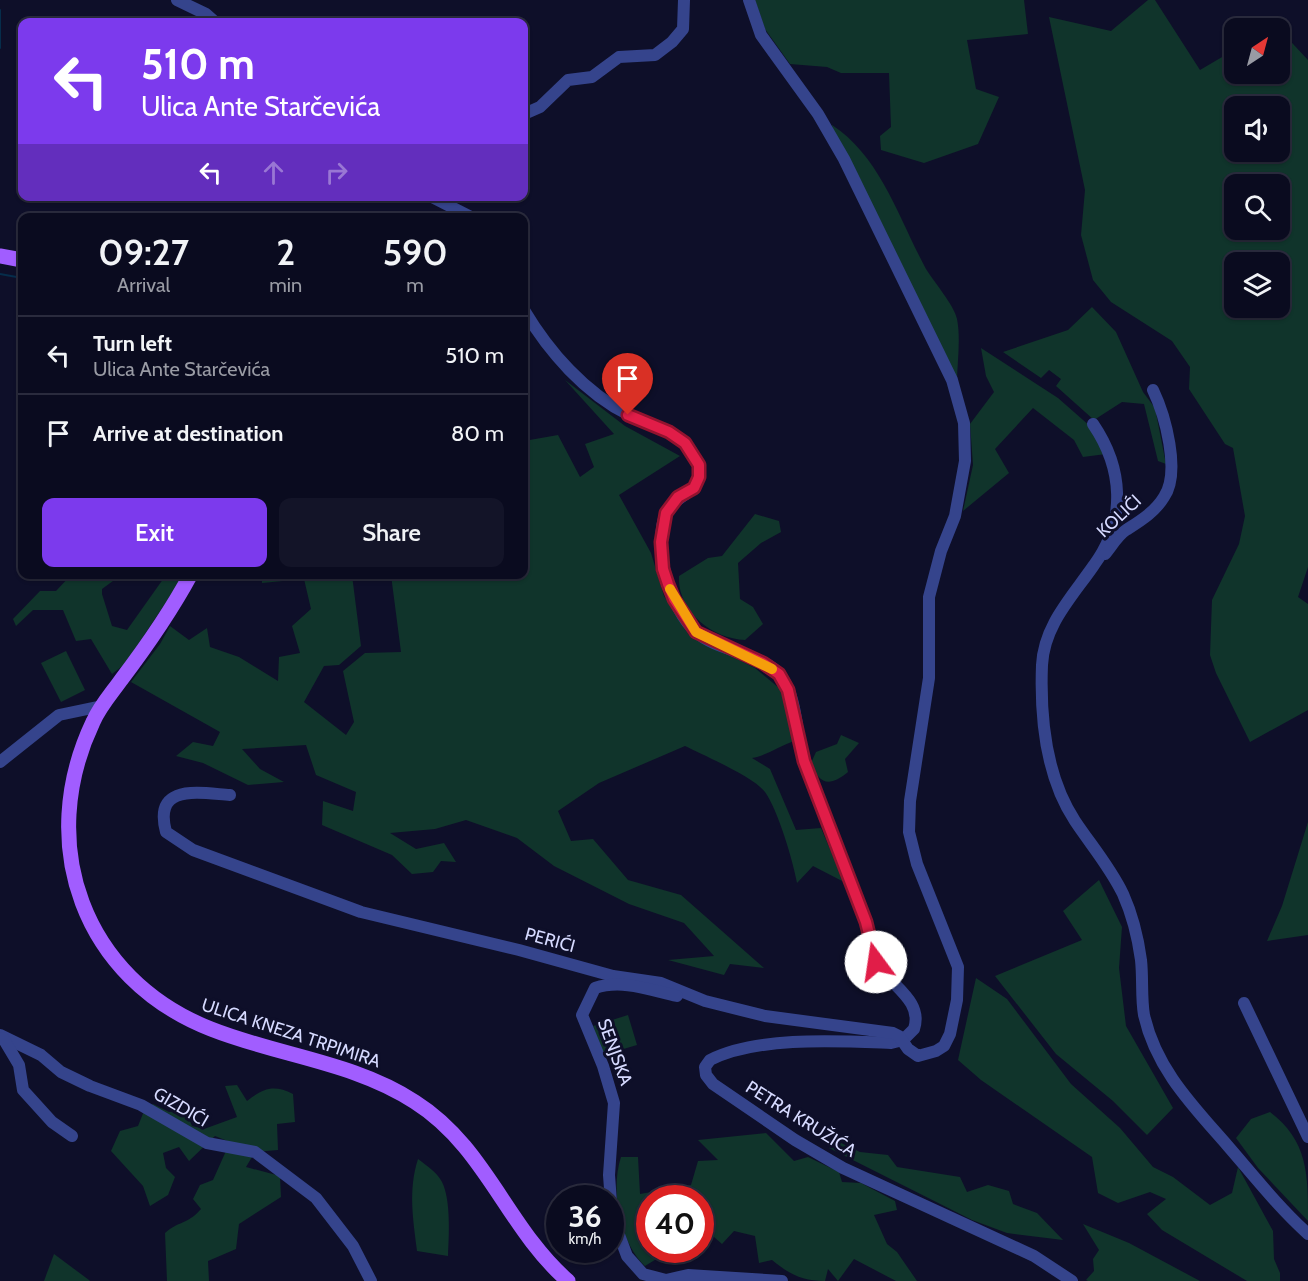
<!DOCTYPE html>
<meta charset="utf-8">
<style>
body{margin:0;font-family:Cabin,sans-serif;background:#131428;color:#f1f3f6;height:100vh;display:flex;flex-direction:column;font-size:22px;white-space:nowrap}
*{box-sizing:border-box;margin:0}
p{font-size:20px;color:#999ba4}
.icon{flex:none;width:33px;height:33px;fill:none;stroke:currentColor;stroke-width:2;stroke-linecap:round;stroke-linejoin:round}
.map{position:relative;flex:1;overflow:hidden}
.sheet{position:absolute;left:18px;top:213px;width:510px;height:366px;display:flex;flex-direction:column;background:#0a0b1f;border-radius:12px;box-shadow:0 2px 4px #0004,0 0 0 2px #2a2b3d}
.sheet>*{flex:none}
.guide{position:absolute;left:18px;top:18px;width:510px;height:183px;border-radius:12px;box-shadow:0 2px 4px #0004,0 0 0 2px #2a2b3d;background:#7c3aed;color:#fff;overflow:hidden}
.needle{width:39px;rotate:36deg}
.controls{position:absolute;left:1224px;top:18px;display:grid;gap:12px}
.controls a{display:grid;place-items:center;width:66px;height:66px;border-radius:12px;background:#0a0b1f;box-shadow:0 2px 4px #0004,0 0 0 2px #2a2b3d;font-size:30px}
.speed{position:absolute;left:546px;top:1185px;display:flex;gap:12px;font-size:30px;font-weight:700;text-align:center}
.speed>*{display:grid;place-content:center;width:78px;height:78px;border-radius:50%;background:#0a0b1f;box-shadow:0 2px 4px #0004,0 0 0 2px #2a2b3d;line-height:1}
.speed small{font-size:15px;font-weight:400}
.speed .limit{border:9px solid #d22;background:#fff;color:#111}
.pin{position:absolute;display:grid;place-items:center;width:51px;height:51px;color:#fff;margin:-62px -26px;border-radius:50% 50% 50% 0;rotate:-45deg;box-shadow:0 0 6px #0007}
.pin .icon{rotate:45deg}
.me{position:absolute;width:66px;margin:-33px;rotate:346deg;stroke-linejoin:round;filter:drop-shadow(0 0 4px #0008)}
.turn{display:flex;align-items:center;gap:21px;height:126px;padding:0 24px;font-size:27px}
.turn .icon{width:78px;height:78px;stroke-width:2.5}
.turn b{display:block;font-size:42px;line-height:51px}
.lanes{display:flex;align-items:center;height:57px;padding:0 24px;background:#0003;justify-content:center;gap:30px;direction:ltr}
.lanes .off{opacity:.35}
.eta{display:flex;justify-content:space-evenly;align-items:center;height:102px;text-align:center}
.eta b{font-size:36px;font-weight:600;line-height:42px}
.cta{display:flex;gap:12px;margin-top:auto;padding:12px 24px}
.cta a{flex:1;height:69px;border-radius:12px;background:#7c3aed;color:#fff;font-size:24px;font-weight:600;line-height:69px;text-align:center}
.cta a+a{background:#131428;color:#f1f3f6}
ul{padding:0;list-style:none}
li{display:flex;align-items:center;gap:18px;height:78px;padding:0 24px;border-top:2px solid #2a2b3d}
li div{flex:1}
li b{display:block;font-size:22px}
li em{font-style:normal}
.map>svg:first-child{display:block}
.green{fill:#10342b;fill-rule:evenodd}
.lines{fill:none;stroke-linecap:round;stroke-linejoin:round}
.stream{stroke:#062d4b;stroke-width:2}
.minor{stroke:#35448c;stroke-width:12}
.major{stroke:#a15dff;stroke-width:15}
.route-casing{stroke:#92132f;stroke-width:15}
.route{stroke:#e11d48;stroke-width:10}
.slow{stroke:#f59e0b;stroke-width:10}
.labels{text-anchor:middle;stroke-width:6;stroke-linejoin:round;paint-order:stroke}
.street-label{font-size:18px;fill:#d6daff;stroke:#0e0f29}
</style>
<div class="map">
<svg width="1308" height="1281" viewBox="0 0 1308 1281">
<rect width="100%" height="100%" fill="#0e0f29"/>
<g class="green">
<path d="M 755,0 L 1024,0 L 1028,34 L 967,40 L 976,89 L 999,97 L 978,144 L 924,163 L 881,150 L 880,136 L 891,127 L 889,73 L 841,73 L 827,67 L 790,64 L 765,29 Z"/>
<path d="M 1148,0 L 1155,0 L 1200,70 L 1234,50 L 1234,74 L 1280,74 L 1280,30 L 1308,60 L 1308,567 L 1298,597 L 1308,604 L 1308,710 L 1250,742 L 1216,673 L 1210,655 L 1212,600 L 1239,544 L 1245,516 L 1233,448 L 1225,444 L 1189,389 L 1190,367 L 1172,341 L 1111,302 L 1093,280 L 1081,235 L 1085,190 L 1049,17 L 1111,31 ZM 1234,106 L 1280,106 L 1280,152 L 1234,152 ZM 1234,184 L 1280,184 L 1280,230 L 1234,230 ZM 1234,262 L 1280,262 L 1280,308 L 1234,308 Z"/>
<path d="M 832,125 C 881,157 899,219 926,269 C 934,282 954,305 957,319 C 961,339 957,364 957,384 L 833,133 Z"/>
<path d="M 1092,307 L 1116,332 L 1143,392 L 1155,408 L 1166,464 L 1158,461 L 1144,404 L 1122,402 L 1094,420 L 1056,386 L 1061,379 L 1049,370 L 1041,378 L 1003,352 L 1068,330 Z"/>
<path d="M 981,348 L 1058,398 L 1091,427 L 1106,454 L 1083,457 L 1074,440 L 1033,408 L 995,449 L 1009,473 L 963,511 L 973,465 L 970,424 L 994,392 L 986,376 Z"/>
<path d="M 565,380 L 625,426 L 680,456 L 619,495 L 651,553 L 664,596 L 689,635 L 755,668 L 779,688 L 792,719 L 794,741 C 780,746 765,756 752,758 L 770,769 L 796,830 L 821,828 L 844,882 L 813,866 L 797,883 C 793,861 778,810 765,792 C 754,777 703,755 685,746 L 599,783 L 558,811 L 571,841 L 593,839 L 628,880 L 681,895 L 764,968 L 730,964 L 724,975 L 668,960 L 714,956 L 684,923 L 629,904 L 554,866 L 517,838 L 466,820 L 435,829 L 390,833 L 416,849 L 444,843 L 456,862 L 441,861 L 433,872 L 412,874 L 392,855 L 322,825 L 323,801 L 353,811 L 356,792 L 316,775 L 306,745 L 242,749 L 260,769 L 284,782 L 248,785 L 203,763 L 176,756 L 193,742 L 213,746 L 220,732 L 131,682 L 160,644 L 170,626 L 189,640 L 207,628 L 210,647 L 239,657 L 278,681 L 279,657 L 300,653 L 292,626 L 311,609 L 304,579 L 262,583 L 262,575 L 352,575 L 361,646 L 339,665 L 324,666 L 304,702 L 346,735 L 354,722 L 343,671 L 365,653 L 401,652 L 391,575 L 524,574 L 524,441 L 558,435 L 580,477 L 594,467 L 585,444 L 614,434 Z"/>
<path d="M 755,514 L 779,521 L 781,532 L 761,543 L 738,563 L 740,599 L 753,607 L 763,624 L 745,640 C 712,639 677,611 679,576 L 708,558 L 722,556 Z"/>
<path d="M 71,575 L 121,575 L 102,589 L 102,594 L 112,626 L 127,630 L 166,575 L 184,575 L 125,664 L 112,674 L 91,639 L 76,641 L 63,610 L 33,610 L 16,626 L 13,619 L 40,591 L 56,591 Z"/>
<path d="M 66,651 L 85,690 L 61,702 L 41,663 Z"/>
<path d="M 841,735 L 859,743 L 845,759 L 848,772 C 830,787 819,785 811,763 L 816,752 L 837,744 Z"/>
<path d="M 1308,822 L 1308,935 L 1267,941 L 1282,906 Z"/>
<path d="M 1099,880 L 1122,927 L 1119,968 L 1126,1026 L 1173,1108 L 1147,1135 L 1113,1101 L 1056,1054 L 995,976 L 1082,940 L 1063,911 Z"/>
<path d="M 976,978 L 1007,999 L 1071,1084 L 1120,1128 L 1153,1167 L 1173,1177 L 1210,1205 L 1232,1193 L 1238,1167 L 1273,1231 L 1274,1259 L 1280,1273 L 1280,1281 L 1247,1281 L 1162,1230 L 1147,1214 L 1166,1199 L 1150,1192 L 1118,1203 L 1098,1193 L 1092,1157 L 981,1080 L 958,1060 Z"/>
<path d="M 628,1015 L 637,1045 L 603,1055 L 593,1026 Z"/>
<path d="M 237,1085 L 247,1101 C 263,1088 274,1084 293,1094 L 295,1122 L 277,1124 L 278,1150 L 255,1152 L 246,1167 L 280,1176 L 281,1197 L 239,1224 L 236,1249 L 208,1261 L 209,1281 L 167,1281 L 165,1233 C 178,1221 187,1225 201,1209 L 193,1199 L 200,1185 L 213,1180 L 230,1142 L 215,1136 L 189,1161 L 179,1147 L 163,1153 L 166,1168 L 175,1177 L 168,1195 L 150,1206 L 143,1186 L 111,1151 L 120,1131 L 138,1126 L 144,1111 L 153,1104 L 169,1112 L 185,1109 L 192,1126 L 204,1129 L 237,1117 L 225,1086 Z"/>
<path d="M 1270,1112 C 1308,1141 1308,1174 1308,1221 L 1258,1168 L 1236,1138 L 1251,1119 Z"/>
<path d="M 766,1133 L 794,1161 L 808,1157 L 839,1172 L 842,1182 L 861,1183 L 895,1201 L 897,1210 L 874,1215 L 887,1244 L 897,1252 L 917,1281 L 896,1281 L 854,1259 L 838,1281 L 828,1269 L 825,1281 C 802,1281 789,1274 772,1260 L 759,1263 L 755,1236 L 734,1231 L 722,1244 L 706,1230 L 701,1230 L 700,1198 L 650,1198 L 650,1250 L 672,1250 L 674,1255 L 658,1258 L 645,1266 C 620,1243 610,1190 621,1157 L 638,1157 L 640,1194 L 691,1185 L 698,1161 L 718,1160 L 698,1140 Z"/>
<path d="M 837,1141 L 860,1152 L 888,1155 L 897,1167 L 960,1177 L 967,1192 L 988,1185 L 1009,1191 L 1013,1204 L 1037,1213 L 1063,1240 L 1007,1233 L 972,1220 L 829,1148 Z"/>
<path d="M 418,1159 C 427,1166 437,1172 442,1182 C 451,1200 449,1236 448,1256 L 417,1251 C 413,1219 408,1190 418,1159 Z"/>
<path d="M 1083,1224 L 1129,1243 L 1200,1281 L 1088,1281 L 1086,1280 L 1094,1271 L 1093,1259 L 1099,1250 Z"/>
<path d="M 54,1254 L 89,1280 L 90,1281 L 44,1281 Z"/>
</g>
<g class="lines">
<g class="stream">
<path d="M 0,10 L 0,48"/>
<path d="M 0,274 L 22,278"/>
</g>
<g class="minor">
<path d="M 177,0 L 206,14 L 215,22"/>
<path d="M 524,114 L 540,107 L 568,80 L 592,77 L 619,57 L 655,55 L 672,42 L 683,29 L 684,0"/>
<path d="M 430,196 L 473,218"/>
<path d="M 524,310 C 549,352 585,393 629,415 C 647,424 672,429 686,444 C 693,453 701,466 699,477 C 696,494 673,497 666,513 C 652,545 670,609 696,632 C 716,651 765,654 781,676 C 799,701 795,735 805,763 C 823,815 845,866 864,917 C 870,931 869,948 876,961 C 887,984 924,999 914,1029 L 903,1040 L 891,1043 C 839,1041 757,1036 710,1060 L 705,1067 L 706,1075 L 713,1084 L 795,1140 L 843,1168 L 1034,1256 L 1072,1281"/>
<path d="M 1093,424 C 1123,468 1127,520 1094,565 C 1072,597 1044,625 1042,665 C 1040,717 1046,777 1075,821 C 1091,845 1110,867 1123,894 C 1132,914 1138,938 1141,960 C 1143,978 1141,998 1144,1015 C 1156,1069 1193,1106 1227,1145 C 1254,1176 1278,1207 1308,1234"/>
<path d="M 1105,554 C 1111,547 1118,535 1126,530 C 1140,521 1155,512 1164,497 C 1181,472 1165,415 1153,390"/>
<path d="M 0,762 L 59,715 L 102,706"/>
<path d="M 230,795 C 199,793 153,783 166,832 L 193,850 L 361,912 L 519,950 L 613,976 L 661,983 L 705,1001 L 765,1016 L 893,1033 L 899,1036 L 908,1049 L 918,1056 L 936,1051 L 944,1046 L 950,1034 L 957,1000 L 958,967 L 917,864 L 909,832 L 910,801 L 929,678 L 929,597 L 941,551 L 955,516 L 965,461 L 964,423 L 952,380 L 844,159 L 818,114 L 761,35 L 749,0"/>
<path d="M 677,996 C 650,990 622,979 595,988 L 582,1015 L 603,1066 L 614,1103 L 609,1175 L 612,1216 L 627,1256 L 643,1274 L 666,1280 L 688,1275 L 782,1281"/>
<path d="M 1244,1003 L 1308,1137"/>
<path d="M 0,1035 L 41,1055 L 61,1072 L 90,1086 L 141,1105 L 207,1143 L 255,1152 L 316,1198 L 353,1246 L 371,1281"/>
<path d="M 3,1038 L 19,1065 L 23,1090 L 52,1122 L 72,1136"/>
</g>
<g class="major">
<path d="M 0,256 L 22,260"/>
<path d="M 191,574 C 171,611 146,647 121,680 C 111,694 100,706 93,722 C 35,844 83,979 211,1029 C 279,1056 354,1062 415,1102 C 486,1147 507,1228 568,1281"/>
</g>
</g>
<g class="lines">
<g class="route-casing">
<path id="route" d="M 628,415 L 669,432 L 685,443 L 699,465 L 699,477 L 694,488 L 678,497 L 666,513 L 661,542 L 663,569 L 668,584 L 674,599 L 696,632 L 763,663 L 779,674 L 788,690 L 804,761 L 866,922 L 876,962"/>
</g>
<use href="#route" class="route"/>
<path class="slow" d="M 670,589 L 696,632 L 772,669"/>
</g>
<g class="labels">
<g class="street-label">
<text transform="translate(1119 516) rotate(-43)" y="6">KOLIĆI</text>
<text transform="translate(550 940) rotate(15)" y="6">PERIĆI</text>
<text transform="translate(291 1033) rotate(18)" y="6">ULICA KNEZA TRPIMIRA</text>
<text transform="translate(615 1052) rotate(70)" y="6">SENJSKA</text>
<text transform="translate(181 1107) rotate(30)" y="6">GIZDIĆI</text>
<text transform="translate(801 1119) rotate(32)" y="6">PETRA KRUŽIĆA</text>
</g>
</g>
</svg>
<div class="controls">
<a><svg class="needle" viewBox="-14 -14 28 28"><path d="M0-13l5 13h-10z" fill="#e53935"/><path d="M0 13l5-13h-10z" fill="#999ba4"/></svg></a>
<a><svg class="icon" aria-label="sound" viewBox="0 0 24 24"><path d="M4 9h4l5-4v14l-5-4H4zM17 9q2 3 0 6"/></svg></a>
<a><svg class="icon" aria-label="search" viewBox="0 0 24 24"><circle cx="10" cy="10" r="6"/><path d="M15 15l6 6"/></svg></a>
<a><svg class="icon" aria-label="layers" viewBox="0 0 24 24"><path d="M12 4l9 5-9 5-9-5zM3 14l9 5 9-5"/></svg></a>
</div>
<div class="speed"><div>36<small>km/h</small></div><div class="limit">40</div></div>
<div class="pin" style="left:628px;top:415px;background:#d93025"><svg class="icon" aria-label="arrive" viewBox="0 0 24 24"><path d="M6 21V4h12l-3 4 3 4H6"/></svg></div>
<svg class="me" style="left:876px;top:962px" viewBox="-20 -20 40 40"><circle r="19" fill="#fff"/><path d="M0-13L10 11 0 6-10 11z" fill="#e11d48"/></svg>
<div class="guide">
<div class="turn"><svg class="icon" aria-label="left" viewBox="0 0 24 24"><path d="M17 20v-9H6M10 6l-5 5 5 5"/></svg><div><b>510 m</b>Ulica Ante Starčevića</div></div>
<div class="lanes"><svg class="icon" aria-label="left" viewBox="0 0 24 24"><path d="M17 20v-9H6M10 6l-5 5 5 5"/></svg><svg class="icon off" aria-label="ahead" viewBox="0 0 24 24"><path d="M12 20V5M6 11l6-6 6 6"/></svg><svg class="icon off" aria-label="right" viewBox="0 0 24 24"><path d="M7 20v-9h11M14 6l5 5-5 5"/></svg></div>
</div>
<section class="sheet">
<div class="eta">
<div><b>09:27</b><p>Arrival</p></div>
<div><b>2</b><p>min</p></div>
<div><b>590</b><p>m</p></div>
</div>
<ul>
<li><svg class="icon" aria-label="left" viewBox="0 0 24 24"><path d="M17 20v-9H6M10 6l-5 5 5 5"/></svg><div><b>Turn left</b><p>Ulica Ante Starčevića</p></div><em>510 m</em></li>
<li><svg class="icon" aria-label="arrive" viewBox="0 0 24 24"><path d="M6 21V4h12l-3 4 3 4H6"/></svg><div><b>Arrive at destination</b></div><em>80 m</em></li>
</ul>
<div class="cta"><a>Exit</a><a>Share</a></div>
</section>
</div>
